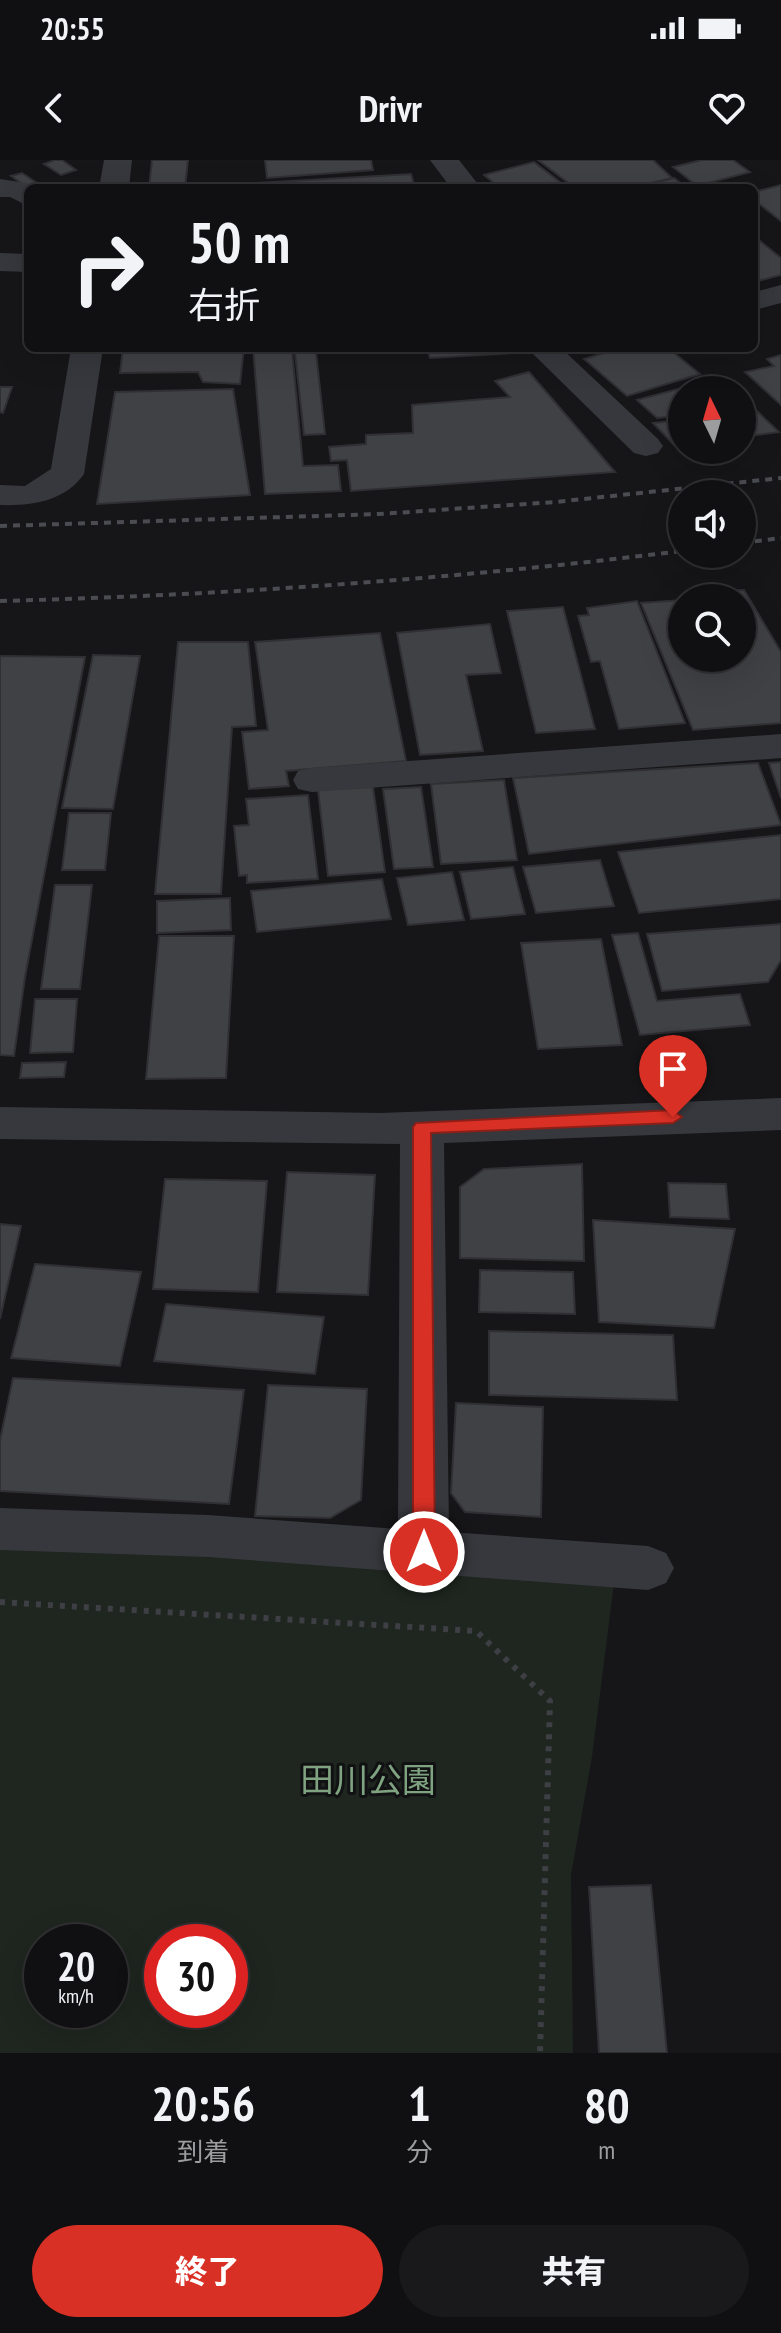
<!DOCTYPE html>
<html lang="ja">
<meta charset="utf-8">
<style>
body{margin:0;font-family:"PT Sans Narrow","Noto Sans JP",sans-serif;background:#19191b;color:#f1f3f6;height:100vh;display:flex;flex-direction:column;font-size:30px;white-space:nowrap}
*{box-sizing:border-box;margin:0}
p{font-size:26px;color:#9c9d9f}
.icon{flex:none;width:44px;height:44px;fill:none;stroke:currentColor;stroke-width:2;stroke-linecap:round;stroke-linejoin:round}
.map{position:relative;height:1893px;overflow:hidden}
.details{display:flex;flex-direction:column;background:#101012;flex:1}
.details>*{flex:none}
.top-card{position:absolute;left:24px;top:24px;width:734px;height:168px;border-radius:12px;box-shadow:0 8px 32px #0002,0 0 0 2px #303032;background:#101012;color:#f1f3f6;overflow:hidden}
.needle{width:52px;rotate:355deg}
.controls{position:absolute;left:668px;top:216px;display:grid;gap:16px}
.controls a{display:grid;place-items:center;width:88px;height:88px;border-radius:50%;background:#101012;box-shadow:0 8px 32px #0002,0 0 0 2px #303032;font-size:40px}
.speed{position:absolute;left:24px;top:1764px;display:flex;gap:16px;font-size:40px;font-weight:700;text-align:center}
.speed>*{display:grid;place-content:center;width:104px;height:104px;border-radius:50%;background:#101012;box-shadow:0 8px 32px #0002,0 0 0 2px #303032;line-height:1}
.speed small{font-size:20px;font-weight:400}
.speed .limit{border:12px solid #d22;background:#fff;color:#111}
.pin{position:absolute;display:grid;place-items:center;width:68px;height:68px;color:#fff;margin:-82px -34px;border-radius:50% 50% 50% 0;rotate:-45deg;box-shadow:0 0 8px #0007}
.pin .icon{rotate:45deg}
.me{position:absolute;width:88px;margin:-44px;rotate:0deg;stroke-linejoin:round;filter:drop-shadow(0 0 6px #0008)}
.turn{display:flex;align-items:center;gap:28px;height:168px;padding:0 32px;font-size:36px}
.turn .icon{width:104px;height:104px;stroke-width:2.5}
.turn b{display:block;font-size:56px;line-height:68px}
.eta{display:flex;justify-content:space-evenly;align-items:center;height:136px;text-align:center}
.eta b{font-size:48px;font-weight:800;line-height:56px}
.cta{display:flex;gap:16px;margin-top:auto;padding:16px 32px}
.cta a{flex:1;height:92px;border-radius:48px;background:#d93025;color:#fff;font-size:32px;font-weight:800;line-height:92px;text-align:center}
.cta a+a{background:#19191b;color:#f1f3f6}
.status{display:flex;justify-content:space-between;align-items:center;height:56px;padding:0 40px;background:#101012;direction:ltr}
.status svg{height:22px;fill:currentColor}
header{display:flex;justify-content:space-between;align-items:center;height:104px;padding:0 32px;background:#101012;font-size:36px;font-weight:800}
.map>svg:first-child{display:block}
.green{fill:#1e261f;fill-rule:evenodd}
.building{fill:#404145;stroke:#303034;stroke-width:2}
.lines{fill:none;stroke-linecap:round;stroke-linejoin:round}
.path{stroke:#3d3f44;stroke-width:6;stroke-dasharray:5 7;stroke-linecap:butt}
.minor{fill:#37383d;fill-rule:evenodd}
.rail{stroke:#4a4c52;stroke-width:4;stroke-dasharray:7 6;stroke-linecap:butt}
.route{fill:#d93025;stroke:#8d1f18;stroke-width:2}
.labels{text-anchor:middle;stroke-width:6;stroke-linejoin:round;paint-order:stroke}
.near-park-label{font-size:34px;fill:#7fa381;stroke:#111113}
</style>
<div class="status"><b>20:55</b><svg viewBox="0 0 49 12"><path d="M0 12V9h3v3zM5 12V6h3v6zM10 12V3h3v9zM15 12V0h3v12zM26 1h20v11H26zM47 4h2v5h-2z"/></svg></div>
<header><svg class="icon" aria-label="back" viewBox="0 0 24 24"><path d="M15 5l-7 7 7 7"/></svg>Drivr<svg class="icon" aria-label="heart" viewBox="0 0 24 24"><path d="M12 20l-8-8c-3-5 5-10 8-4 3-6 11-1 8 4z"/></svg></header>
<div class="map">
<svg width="781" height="1893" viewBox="0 0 781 1893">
<rect width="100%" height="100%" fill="#161618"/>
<path class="green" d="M 0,1387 L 144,1391 L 614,1423 L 592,1597 L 571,1715 L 573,1893 L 0,1893 ZM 42,1782 L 110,1782 L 110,1850 L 42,1850 ZM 162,1782 L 230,1782 L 230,1850 L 162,1850 Z"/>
<g class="building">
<path d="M 55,0 L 62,0 L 76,10 L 61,15 L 44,4 Z"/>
<path d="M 152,0 L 188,0 L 185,28 L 149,28 Z"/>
<path d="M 265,0 L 371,0 L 373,10 L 267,18 Z"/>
<path d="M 538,0 L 653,0 L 672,18 L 630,28 L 575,28 Z"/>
<path d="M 702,0 L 733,0 L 750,12 L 697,26 L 673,7 Z"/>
<path d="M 534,2 L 568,28 L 500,28 L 484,15 Z"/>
<path d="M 22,13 L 40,25 L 28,28 L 11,16 Z"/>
<path d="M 411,14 L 415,28 L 258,28 L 257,23 Z"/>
<path d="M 674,18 L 687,28 L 636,28 Z"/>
<path d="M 781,25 L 781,61 L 754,40 L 754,32 Z"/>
<path d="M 754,76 L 781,98 L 781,115 L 754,122 Z"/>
<path d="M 123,188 L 244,188 L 240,224 L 203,222 L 198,212 L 120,213 Z"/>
<path d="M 253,188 L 305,188 L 292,190 L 303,306 L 338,305 L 341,331 L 265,334 Z"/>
<path d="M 427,188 L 509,188 L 514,193 L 430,198 Z"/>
<path d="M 621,188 L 668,188 L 700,214 L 627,236 L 584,199 Z"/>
<path d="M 316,192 L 325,274 L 304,275 L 295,193 Z"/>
<path d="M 781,195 L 781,245 L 745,212 L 774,206 L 767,199 Z"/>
<path d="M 529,212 L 615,312 L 351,331 L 347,300 L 331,301 L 329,287 L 366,284 L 366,275 L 413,273 L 412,245 L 510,237 L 495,221 Z"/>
<path d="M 708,221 L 718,230 L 682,230 L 682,255 L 657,258 L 637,240 Z"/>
<path d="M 0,227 L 12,227 L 3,253 L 0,252 Z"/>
<path d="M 233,229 L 250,335 L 97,344 L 115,232 Z"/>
<path d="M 757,251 L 779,272 L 742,277 L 742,252 Z"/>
<path d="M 682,260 L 682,285 L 675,286 L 653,263 Z"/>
<path d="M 744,430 L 781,492 L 781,563 L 693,570 L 641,443 L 682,440 L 682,498 L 742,498 L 742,438 L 700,438 L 698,432 Z"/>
<path d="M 637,441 L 685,563 L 619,569 L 600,501 L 591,502 L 578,456 L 589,455 L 587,448 Z"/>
<path d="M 563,447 L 595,569 L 536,573 L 507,451 Z"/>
<path d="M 490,464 L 501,513 L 466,515 L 483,591 L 420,595 L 397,473 Z"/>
<path d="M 380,473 L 406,601 L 286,611 L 289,626 L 249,629 L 242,572 L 268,570 L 255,482 Z"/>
<path d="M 178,482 L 248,482 L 256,566 L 232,567 L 221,734 L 155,734 Z"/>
<path d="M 93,495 L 140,496 L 113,649 L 62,648 Z"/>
<path d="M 0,496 L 85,497 L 25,817 L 14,896 L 0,895 Z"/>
<path d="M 781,602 L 781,638 L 769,603 Z"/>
<path d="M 758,603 L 781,665 L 529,694 L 513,618 Z"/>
<path d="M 504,620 L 517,700 L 441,704 L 431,624 Z"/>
<path d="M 373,627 L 385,712 L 328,716 L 318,630 Z"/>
<path d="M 421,627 L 433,707 L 394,709 L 383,629 Z"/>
<path d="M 308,635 L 318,719 L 247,723 L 247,715 L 239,716 L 234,666 L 249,665 L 246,639 Z"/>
<path d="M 69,653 L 111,653 L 105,710 L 62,710 Z"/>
<path d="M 781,675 L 781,739 L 639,753 L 618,692 Z"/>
<path d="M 600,700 L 614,746 L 536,753 L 523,707 Z"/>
<path d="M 513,707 L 525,754 L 471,759 L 460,712 Z"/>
<path d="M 452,712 L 464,760 L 408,765 L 397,718 Z"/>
<path d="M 382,719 L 391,759 L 257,772 L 251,731 Z"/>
<path d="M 55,725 L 92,725 L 80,829 L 41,829 Z"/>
<path d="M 230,738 L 231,770 L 157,773 L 157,741 Z"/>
<path d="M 781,764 L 781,800 L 768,822 L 662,831 L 647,774 Z"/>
<path d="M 638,773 L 657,841 L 740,834 L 750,865 L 640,875 L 612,775 Z"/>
<path d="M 159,776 L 234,776 L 226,918 L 146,919 Z"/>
<path d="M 601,779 L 622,885 L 538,889 L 521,783 Z"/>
<path d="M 35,839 L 77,839 L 73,892 L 30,893 Z"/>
<path d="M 66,902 L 64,917 L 20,918 L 22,903 Z"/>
<path d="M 582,1004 L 584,1101 L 460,1098 L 460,1027 L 484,1009 Z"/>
<path d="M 287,1012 L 375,1015 L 368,1135 L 277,1132 Z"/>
<path d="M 165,1019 L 267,1021 L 258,1132 L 153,1129 Z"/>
<path d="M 668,1023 L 726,1024 L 729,1059 L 670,1057 Z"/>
<path d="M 593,1060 L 735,1069 L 714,1168 L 599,1162 Z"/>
<path d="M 0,1064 L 21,1066 L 0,1159 Z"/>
<path d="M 35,1104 L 141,1112 L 120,1206 L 11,1198 Z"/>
<path d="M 480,1110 L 573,1112 L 575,1154 L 479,1152 Z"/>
<path d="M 166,1144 L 324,1157 L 315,1214 L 154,1201 Z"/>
<path d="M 489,1171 L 673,1175 L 677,1240 L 489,1235 Z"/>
<path d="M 13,1218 L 244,1230 L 229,1344 L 0,1331 L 0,1280 Z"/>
<path d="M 268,1225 L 367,1229 L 361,1340 L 330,1358 L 255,1356 Z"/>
<path d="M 456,1243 L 543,1247 L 541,1357 L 465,1352 L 451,1333 Z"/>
<path d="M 651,1725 L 667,1893 L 599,1893 L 589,1727 Z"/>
</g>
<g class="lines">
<path class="path" d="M 0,1442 L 476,1471 L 550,1541 L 540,1893"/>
<g class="minor">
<path d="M 104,0 L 132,0 L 129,28 L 99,28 Z"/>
<path d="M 430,0 L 459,0 L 481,28 L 451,28 Z"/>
<path d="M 0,19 L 27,23 L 34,28 L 28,28 L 28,46 L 10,37 L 0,37 Z"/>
<path d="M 0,93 L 28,94 L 28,112 L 0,111 Z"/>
<path d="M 781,125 L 781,143 L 754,150 L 754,132 Z"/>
<path d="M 71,188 L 103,188 L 84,314 C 64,342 31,346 0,345 L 0,325 L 25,326 L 51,309 Z"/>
<path d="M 527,188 L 561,188 L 658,279 L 663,286 L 658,293 L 646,296 L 634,293 Z"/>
<path d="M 781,574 L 781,598 L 312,632 L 298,629 L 293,620 L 298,611 L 312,608 Z"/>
<path d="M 781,938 L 781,970 L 444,983 L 449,1372 L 648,1386 L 666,1393 L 674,1408 L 666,1423 L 648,1430 L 208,1397 L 0,1390 L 0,1348 L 208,1355 L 398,1369 L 400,984 L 0,979 L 0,947 L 380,953 Z"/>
</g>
<g class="rail">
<path d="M 0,366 L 379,354 L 555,342 L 781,318"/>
<path d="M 742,383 L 781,378"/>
<path d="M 0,441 C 228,435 455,419 682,391"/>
</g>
</g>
<path class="route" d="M 673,950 L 682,957 L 673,963 L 431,973 L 435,1392 L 431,1398 L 424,1401 L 417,1398 L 413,1392 L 413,967 L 416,963 Z"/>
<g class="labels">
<g class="near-park-label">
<text x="368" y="1632">田川公園</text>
</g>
</g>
</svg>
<div class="controls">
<a><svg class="needle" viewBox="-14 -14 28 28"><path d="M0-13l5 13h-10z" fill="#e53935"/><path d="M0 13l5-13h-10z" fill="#9c9d9f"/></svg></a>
<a><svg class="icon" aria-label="sound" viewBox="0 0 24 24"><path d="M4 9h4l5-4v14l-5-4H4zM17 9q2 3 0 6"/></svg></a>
<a><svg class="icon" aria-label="search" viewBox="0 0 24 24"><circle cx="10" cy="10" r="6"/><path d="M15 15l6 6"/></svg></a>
</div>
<div class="speed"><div>20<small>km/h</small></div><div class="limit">30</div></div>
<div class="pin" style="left:673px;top:957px;background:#d93025"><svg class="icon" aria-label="arrive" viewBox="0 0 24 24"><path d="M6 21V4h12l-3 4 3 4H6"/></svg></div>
<svg class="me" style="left:424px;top:1392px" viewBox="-20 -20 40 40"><circle r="17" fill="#d93025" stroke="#fff" stroke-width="3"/><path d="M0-11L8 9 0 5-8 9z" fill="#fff"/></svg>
<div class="top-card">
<div class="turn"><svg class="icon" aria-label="right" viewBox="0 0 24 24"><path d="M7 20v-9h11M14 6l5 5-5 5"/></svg><div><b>50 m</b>右折</div></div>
</div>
</div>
<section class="details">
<div class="eta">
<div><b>20:56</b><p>到着</p></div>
<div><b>1</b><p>分</p></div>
<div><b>80</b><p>m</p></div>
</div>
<div class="cta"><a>終了</a><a>共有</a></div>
</section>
